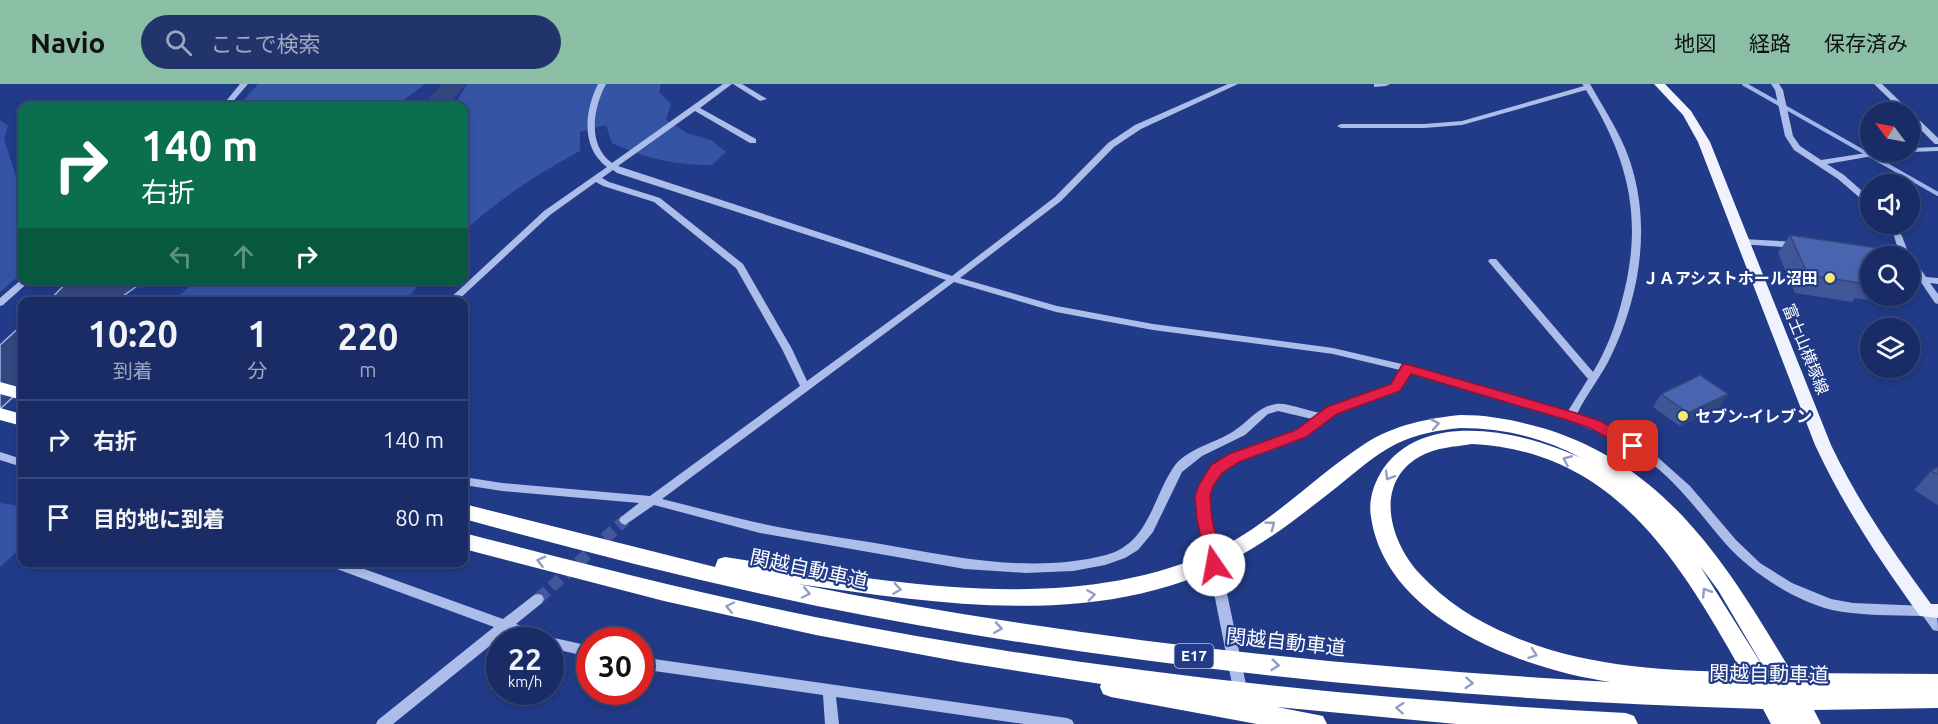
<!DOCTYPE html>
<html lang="ja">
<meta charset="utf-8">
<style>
body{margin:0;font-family:Ubuntu,"Noto Sans JP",sans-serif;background:#22346c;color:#f1f3f6;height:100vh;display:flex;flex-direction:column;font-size:22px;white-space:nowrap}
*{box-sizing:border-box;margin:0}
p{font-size:20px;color:#9fa7bf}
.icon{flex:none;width:33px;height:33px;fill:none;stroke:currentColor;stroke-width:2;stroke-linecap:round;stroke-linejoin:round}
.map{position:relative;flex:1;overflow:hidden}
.details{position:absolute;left:18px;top:213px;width:450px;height:270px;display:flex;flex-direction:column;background:#192c66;border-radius:12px;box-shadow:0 3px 9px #0003,0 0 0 2px #37487a}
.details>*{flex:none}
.top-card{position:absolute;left:18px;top:18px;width:450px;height:183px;border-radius:12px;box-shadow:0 3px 9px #0003,0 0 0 2px #37487a;background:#0b6e4f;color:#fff;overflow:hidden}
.needle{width:39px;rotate:302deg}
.controls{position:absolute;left:1860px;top:18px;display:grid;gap:12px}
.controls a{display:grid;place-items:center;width:60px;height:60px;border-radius:50%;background:#192c66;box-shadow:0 3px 9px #0003,0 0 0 2px #37487a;font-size:30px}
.speed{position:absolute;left:486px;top:543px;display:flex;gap:12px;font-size:30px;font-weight:700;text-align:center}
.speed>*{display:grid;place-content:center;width:78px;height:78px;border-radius:50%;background:#192c66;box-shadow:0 3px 9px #0003,0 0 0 2px #37487a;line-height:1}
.speed small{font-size:15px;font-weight:400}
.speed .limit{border:9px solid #d22;background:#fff;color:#111}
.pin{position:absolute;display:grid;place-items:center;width:51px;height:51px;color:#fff;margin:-26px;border-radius:12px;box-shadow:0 3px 9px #0006}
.me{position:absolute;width:66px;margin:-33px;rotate:348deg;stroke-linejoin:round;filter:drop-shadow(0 0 4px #0008)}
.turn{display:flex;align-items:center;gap:21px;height:126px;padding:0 24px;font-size:27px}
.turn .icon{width:78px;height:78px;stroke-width:2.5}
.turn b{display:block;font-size:42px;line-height:51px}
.lanes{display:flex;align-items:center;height:57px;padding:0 24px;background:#0003;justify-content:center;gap:30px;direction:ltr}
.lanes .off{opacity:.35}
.eta{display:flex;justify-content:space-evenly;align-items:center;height:102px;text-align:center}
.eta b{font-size:36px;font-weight:700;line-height:42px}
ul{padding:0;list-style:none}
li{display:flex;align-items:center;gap:18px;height:78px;padding:0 24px;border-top:2px solid #37487a}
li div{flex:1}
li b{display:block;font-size:22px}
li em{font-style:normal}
header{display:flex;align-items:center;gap:36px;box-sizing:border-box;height:84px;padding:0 30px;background:#8abfa5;color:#111}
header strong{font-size:28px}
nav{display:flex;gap:33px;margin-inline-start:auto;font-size:21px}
.search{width:420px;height:54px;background:#22346c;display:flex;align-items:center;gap:15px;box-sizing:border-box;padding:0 21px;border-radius:33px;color:#9fa7bf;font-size:22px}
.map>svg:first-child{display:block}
.green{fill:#3554a5}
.water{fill:#334780;stroke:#9fb5eb;stroke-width:1.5}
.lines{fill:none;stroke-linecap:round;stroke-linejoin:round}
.stream{stroke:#9fb5eb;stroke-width:4}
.river{fill:#334780;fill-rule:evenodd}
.minor-tunnel{stroke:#42589a;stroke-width:12;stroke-dasharray:12 6;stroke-linecap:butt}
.minor{fill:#acbdea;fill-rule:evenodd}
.major{fill:#f0f3fe;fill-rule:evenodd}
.highway{fill:#fff;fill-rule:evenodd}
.wall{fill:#405797}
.shaded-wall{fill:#34477b}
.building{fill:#4a65b0;stroke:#34477b;stroke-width:1.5}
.oneway{stroke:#909dc4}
.route{fill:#e11d48;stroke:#92132f;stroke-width:1.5}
.poi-dot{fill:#f7e86d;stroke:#213b88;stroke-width:2}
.labels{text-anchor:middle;stroke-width:4.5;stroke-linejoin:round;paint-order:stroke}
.shield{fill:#213b88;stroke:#bcc4db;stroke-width:1.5}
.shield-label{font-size:15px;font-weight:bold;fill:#fff}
.poi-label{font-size:16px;font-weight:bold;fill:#fff;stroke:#213b88;text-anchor:end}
.street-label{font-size:16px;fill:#fff;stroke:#213b88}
.near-street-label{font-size:20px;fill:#fff;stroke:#213b88}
</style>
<header>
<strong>Navio</strong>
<div class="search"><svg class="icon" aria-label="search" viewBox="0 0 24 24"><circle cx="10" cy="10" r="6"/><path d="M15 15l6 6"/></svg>ここで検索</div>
<nav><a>地図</a><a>経路</a><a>保存済み</a></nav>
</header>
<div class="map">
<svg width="1938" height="640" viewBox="0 0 1938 640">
<rect width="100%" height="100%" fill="#213b88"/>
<g class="green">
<path d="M 258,0 L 425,0 L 396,22 L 239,22 Z"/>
<path d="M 467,0 L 661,0 L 659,8 L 671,20 L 666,36 L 687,49 L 711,56 L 726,68 L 712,81 C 673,81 648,75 612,59 L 606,41 L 580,48 L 580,67 C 537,90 499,115 464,147 L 464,22 L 454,22 Z"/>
<path d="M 0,36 L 8,42 L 4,55 L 16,92 L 22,96 L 22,189 L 0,208 Z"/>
<path d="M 197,196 L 421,196 L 421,197 L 411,210 L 400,217 L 173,217 Z"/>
<path d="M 0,419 L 22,422 L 22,463 L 0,483 Z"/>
</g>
<g class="water">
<path d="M 68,197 L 68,196 L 144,197 L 116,217 L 49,217 Z"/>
<path d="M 22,241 L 22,305 L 0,325 L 0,261 Z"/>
</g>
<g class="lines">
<path class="stream" d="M 1744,0 L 1938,110"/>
<path class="river" d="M 442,0 L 466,0 L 447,22 L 423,22 Z"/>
<path class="minor-tunnel" d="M 538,515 L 625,436"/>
<g class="minor">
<path d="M 240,0 L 248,0 L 229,22 L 222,22 Z"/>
<path d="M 598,0 L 606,0 C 593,24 587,61 612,79 L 723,0 L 732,0 L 700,24 L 756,55 L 756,59 L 750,59 L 695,27 L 618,82 L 952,192 L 1055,113 L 1108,59 L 1135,41 L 1228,0 L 1238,0 L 1141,45 L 1114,63 L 1061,117 L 960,194 L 1057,222 L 1153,240 L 1333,264 L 1406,281 L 1568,327 L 1588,295 L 1488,177 L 1490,175 L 1496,175 L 1593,288 C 1606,267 1615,243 1621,220 C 1644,138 1630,77 1586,6 L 1462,41 L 1424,44 L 1341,44 L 1337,42 L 1341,40 L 1424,40 L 1462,37 L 1584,2 L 1582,0 L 1590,0 C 1602,21 1615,41 1625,64 C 1653,131 1642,208 1611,272 C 1601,293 1587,309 1577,330 L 1619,348 L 1654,370 L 1690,402 L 1736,456 L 1760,479 L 1792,499 L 1831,515 L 1853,519 L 1926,522 C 1938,526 1938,536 1938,547 L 1933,546 L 1923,532 C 1893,531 1861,532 1832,526 C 1795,517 1750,488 1725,459 C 1700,430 1676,396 1644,374 C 1598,344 1557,332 1506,317 C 1474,307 1442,298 1410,289 C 1408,295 1406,300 1400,304 C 1387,315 1352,320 1335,329 C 1320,337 1308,351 1293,358 C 1256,375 1211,371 1209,423 L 1248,610 L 1246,614 L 1241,616 L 1236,614 L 1234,610 L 1197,423 C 1199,399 1209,383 1230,371 L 1286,352 L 1312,335 L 1278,327 L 1268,330 L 1245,351 L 1202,372 L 1182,388 L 1153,448 L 1138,466 L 1125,474 L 1105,481 L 1073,487 L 1026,489 L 965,485 L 760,449 L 654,421 L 625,441 L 621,439 L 619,436 L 621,433 L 639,419 L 502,407 L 464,401 L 464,393 L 502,399 L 650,412 L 800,302 L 782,265 L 736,184 L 654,118 L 603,102 L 596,98 L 550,131 L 456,218 L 446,218 L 544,127 L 607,83 C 580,63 585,26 598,0 ZM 613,86 L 617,89 L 946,196 L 807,297 L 792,265 L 743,180 L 660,114 L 609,98 L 602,94 ZM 954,198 L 1056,228 L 1153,246 L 1333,270 L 1400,286 L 1398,294 L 1391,301 L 1328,323 L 1320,329 C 1308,327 1286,318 1276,320 C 1258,323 1251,335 1238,344 C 1219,359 1187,363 1173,384 C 1152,416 1148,460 1106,471 C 1032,490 954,473 881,460 C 840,453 799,448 759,439 C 727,432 695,423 662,415 Z"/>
<path d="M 733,0 L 742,0 L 767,15 L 760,17 Z"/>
<path d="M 1374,0 L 1390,0 L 1386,2 L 1374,3 Z"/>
<path d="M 1771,0 L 1779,0 L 1783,6 L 1793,52 L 1800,62 L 1821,76 L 1873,68 L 1888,68 L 1884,70 L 1827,80 L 1844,91 L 1870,114 L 1870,120 L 1867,120 L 1838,95 L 1794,66 L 1785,52 L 1775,6 Z"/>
<path d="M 1874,0 L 1882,0 L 1938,54 L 1938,60 L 1935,60 L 1910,35 L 1910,28 L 1903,28 Z"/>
<path d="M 1938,63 L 1938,67 L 1910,68 L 1907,68 L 1910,68 L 1910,64 Z"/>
<path d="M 1885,140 L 1893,140 L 1902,152 L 1908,168 L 1907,170 L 1875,169 L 1875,165 L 1878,164 L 1898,165 L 1894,152 Z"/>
<path d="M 1743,155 L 1796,158 L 1800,161 L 1796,164 L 1740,160 L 1740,156 Z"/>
<path d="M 1910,173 L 1913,174 L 1926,193 L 1938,194 L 1938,200 L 1930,199 L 1938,210 L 1938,220 L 1935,219 L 1910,182 Z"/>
<path d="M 22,195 L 22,196 L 31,196 L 3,221 L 0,222 L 0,214 Z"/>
<path d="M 0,368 L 22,375 L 22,383 L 0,376 Z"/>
<path d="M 324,478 L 345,478 L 503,535 L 534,511 L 538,510 L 542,511 L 544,515 L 542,519 L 516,540 L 550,553 L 590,562 L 590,573 L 550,564 L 550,556 L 531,556 L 507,548 L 393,640 L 376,640 L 378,636 L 494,543 L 326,481 Z"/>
<path d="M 640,573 L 1067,634 L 1072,636 L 1074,640 L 1024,640 L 836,613 L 839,640 L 825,640 L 823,611 L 640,585 Z"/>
</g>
<path class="major" d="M 1654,0 L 1665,0 L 1691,27 L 1710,58 L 1831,361 C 1858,418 1893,468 1931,520 L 1938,520 L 1938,534 L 1920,532 C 1880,477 1844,423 1815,361 L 1698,58 L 1683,31 Z"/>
<g class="highway">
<path d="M 0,298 L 22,304 L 22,316 L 0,310 Z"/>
<path d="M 0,324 L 22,330 L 22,342 L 0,336 Z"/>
<path d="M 1461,331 C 1491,331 1518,337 1546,345 C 1670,384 1729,484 1792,589 L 1938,590 L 1938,624 L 1814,626 L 1821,640 L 1796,640 L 1793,634 L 1796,640 L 1771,640 L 1763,625 C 1448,616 1126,584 817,522 C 698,497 581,467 464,435 L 464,420 L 715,483 L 718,475 L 725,473 C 881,496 1069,536 1218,465 C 1273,438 1315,392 1366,359 C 1394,341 1429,334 1461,331 ZM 1461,344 C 1503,344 1545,354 1581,374 C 1525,348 1425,324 1383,385 C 1374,399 1368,416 1371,433 C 1386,536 1523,585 1611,598 C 1339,583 1065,554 798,500 C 948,521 1117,549 1253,464 C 1283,446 1310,424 1337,403 C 1356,388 1374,371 1396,360 C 1417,350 1438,346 1461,344 ZM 1472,360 C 1615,367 1679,477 1742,588 C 1665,587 1582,583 1510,551 C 1476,537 1445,517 1420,490 C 1390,458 1373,400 1419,373 C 1436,363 1454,363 1472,360 ZM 1700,482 L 1718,506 L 1767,589 Z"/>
<path d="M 464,449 C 581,479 697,509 815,533 C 1082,586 1354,615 1626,629 L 1634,632 L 1638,640 L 1456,640 L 1277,623 L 1323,632 L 1327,640 L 1257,640 L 1111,613 L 1103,610 L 1100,603 L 1101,600 L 961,578 L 816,551 L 664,517 L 464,465 Z"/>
</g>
</g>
<g class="wall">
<path d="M 1790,151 L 1870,172 L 1870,212 L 1903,212 L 1897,220 L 1855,214 L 1852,218 L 1795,209 L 1778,169 Z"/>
<path d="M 1661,310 L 1728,310 L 1719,323 L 1680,342 L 1653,323 Z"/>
<path d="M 1938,383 L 1938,421 L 1914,406 L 1931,387 Z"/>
</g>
<path class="shaded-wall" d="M 1728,310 L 1719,323 L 1680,342 L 1688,329 Z"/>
<g class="building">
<path d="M 1790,151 L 1891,166 L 1894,172 L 1870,172 L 1870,196 L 1863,195 L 1866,200 L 1808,191 Z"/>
<path d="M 1700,291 L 1728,310 L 1688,329 L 1661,310 Z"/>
<path d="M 1938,383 L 1938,391 L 1931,387 Z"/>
</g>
<defs><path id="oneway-chevron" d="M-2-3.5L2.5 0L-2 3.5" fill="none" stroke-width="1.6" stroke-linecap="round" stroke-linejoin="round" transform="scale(1.5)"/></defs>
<g class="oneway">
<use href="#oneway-chevron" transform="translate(1435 340) rotate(-10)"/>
<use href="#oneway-chevron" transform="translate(1567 376) rotate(-157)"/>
<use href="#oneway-chevron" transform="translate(1389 392) rotate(121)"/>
<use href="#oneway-chevron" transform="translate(1271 441) rotate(-37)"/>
<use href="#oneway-chevron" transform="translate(541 477) rotate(-166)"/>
<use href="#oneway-chevron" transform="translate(897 505) rotate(8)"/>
<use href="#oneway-chevron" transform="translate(1706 508) rotate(-122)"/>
<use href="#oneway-chevron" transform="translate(806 509) rotate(12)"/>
<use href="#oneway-chevron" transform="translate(1091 511) rotate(-8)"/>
<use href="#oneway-chevron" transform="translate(730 523) rotate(-168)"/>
<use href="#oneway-chevron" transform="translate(998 544) rotate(9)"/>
<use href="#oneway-chevron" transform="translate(1533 570) rotate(20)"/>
<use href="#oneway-chevron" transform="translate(1275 581) rotate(6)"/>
<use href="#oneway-chevron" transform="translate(1469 599) rotate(4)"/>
<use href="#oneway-chevron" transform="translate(1400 624) rotate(-175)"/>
</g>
<path class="route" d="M 1406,280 L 1576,329 L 1600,337 L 1638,358 L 1640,362 L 1633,367 L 1628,365 L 1590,344 L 1567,336 L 1411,290 L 1400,307 L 1337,330 L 1306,353 L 1239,378 L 1222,389 L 1213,402 L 1210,412 L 1212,435 L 1222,481 L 1219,485 L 1214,487 L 1208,485 L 1197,435 L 1195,412 L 1199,401 L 1211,381 L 1229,370 L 1296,346 L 1327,323 L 1391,300 L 1402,281 Z"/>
<g class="poi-dot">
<circle cx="1830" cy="194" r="6"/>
<circle cx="1683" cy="332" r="6"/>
</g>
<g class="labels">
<rect class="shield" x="1174.5" y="560" width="39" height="24" rx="4.5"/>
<g class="shield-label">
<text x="1194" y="577">E17</text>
</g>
<g class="poi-label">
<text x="1818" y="200">ＪＡアシストホール沼田</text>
<text x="1695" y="338" text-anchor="start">セブン-イレブン</text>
</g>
<g class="street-label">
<text transform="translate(1806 265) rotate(68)" y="6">富士山横塚線</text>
</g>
<g class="near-street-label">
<text transform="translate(809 485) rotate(12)" y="7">関越自動車道</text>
<text transform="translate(1286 558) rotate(6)" y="7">関越自動車道</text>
<text transform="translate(1769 590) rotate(1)" y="7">関越自動車道</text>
</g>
</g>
</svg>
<div class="controls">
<a><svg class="needle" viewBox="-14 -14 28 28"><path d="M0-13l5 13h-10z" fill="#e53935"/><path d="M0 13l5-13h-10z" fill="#9fa7bf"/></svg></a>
<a><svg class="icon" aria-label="sound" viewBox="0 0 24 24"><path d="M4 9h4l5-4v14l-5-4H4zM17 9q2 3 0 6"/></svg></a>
<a><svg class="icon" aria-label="search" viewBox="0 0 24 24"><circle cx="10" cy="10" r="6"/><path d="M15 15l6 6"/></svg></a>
<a><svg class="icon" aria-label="layers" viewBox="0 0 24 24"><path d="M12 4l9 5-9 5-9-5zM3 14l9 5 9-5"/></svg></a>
</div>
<div class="speed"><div>22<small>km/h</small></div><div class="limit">30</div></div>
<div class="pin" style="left:1633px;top:362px;background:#d93025"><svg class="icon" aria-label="arrive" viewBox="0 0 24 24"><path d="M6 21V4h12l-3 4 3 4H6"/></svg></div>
<svg class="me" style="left:1214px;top:481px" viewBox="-20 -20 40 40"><circle r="19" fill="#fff"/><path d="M0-13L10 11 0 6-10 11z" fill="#e11d48"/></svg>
<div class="top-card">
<div class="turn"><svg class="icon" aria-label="right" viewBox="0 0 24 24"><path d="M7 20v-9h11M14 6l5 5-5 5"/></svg><div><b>140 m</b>右折</div></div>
<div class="lanes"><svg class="icon off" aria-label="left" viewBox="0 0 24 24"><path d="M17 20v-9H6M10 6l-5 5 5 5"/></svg><svg class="icon off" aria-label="ahead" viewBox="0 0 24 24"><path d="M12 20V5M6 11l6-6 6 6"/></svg><svg class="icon" aria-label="right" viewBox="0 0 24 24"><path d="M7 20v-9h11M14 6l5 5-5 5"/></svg></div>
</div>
<section class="details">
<div class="eta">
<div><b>10:20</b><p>到着</p></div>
<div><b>1</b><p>分</p></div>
<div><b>220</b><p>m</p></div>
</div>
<ul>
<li><svg class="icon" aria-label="right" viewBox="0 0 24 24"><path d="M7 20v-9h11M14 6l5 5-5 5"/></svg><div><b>右折</b></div><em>140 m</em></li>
<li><svg class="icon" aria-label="arrive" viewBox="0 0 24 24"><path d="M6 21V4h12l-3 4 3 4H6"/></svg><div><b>目的地に到着</b></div><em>80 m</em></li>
</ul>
</section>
</div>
